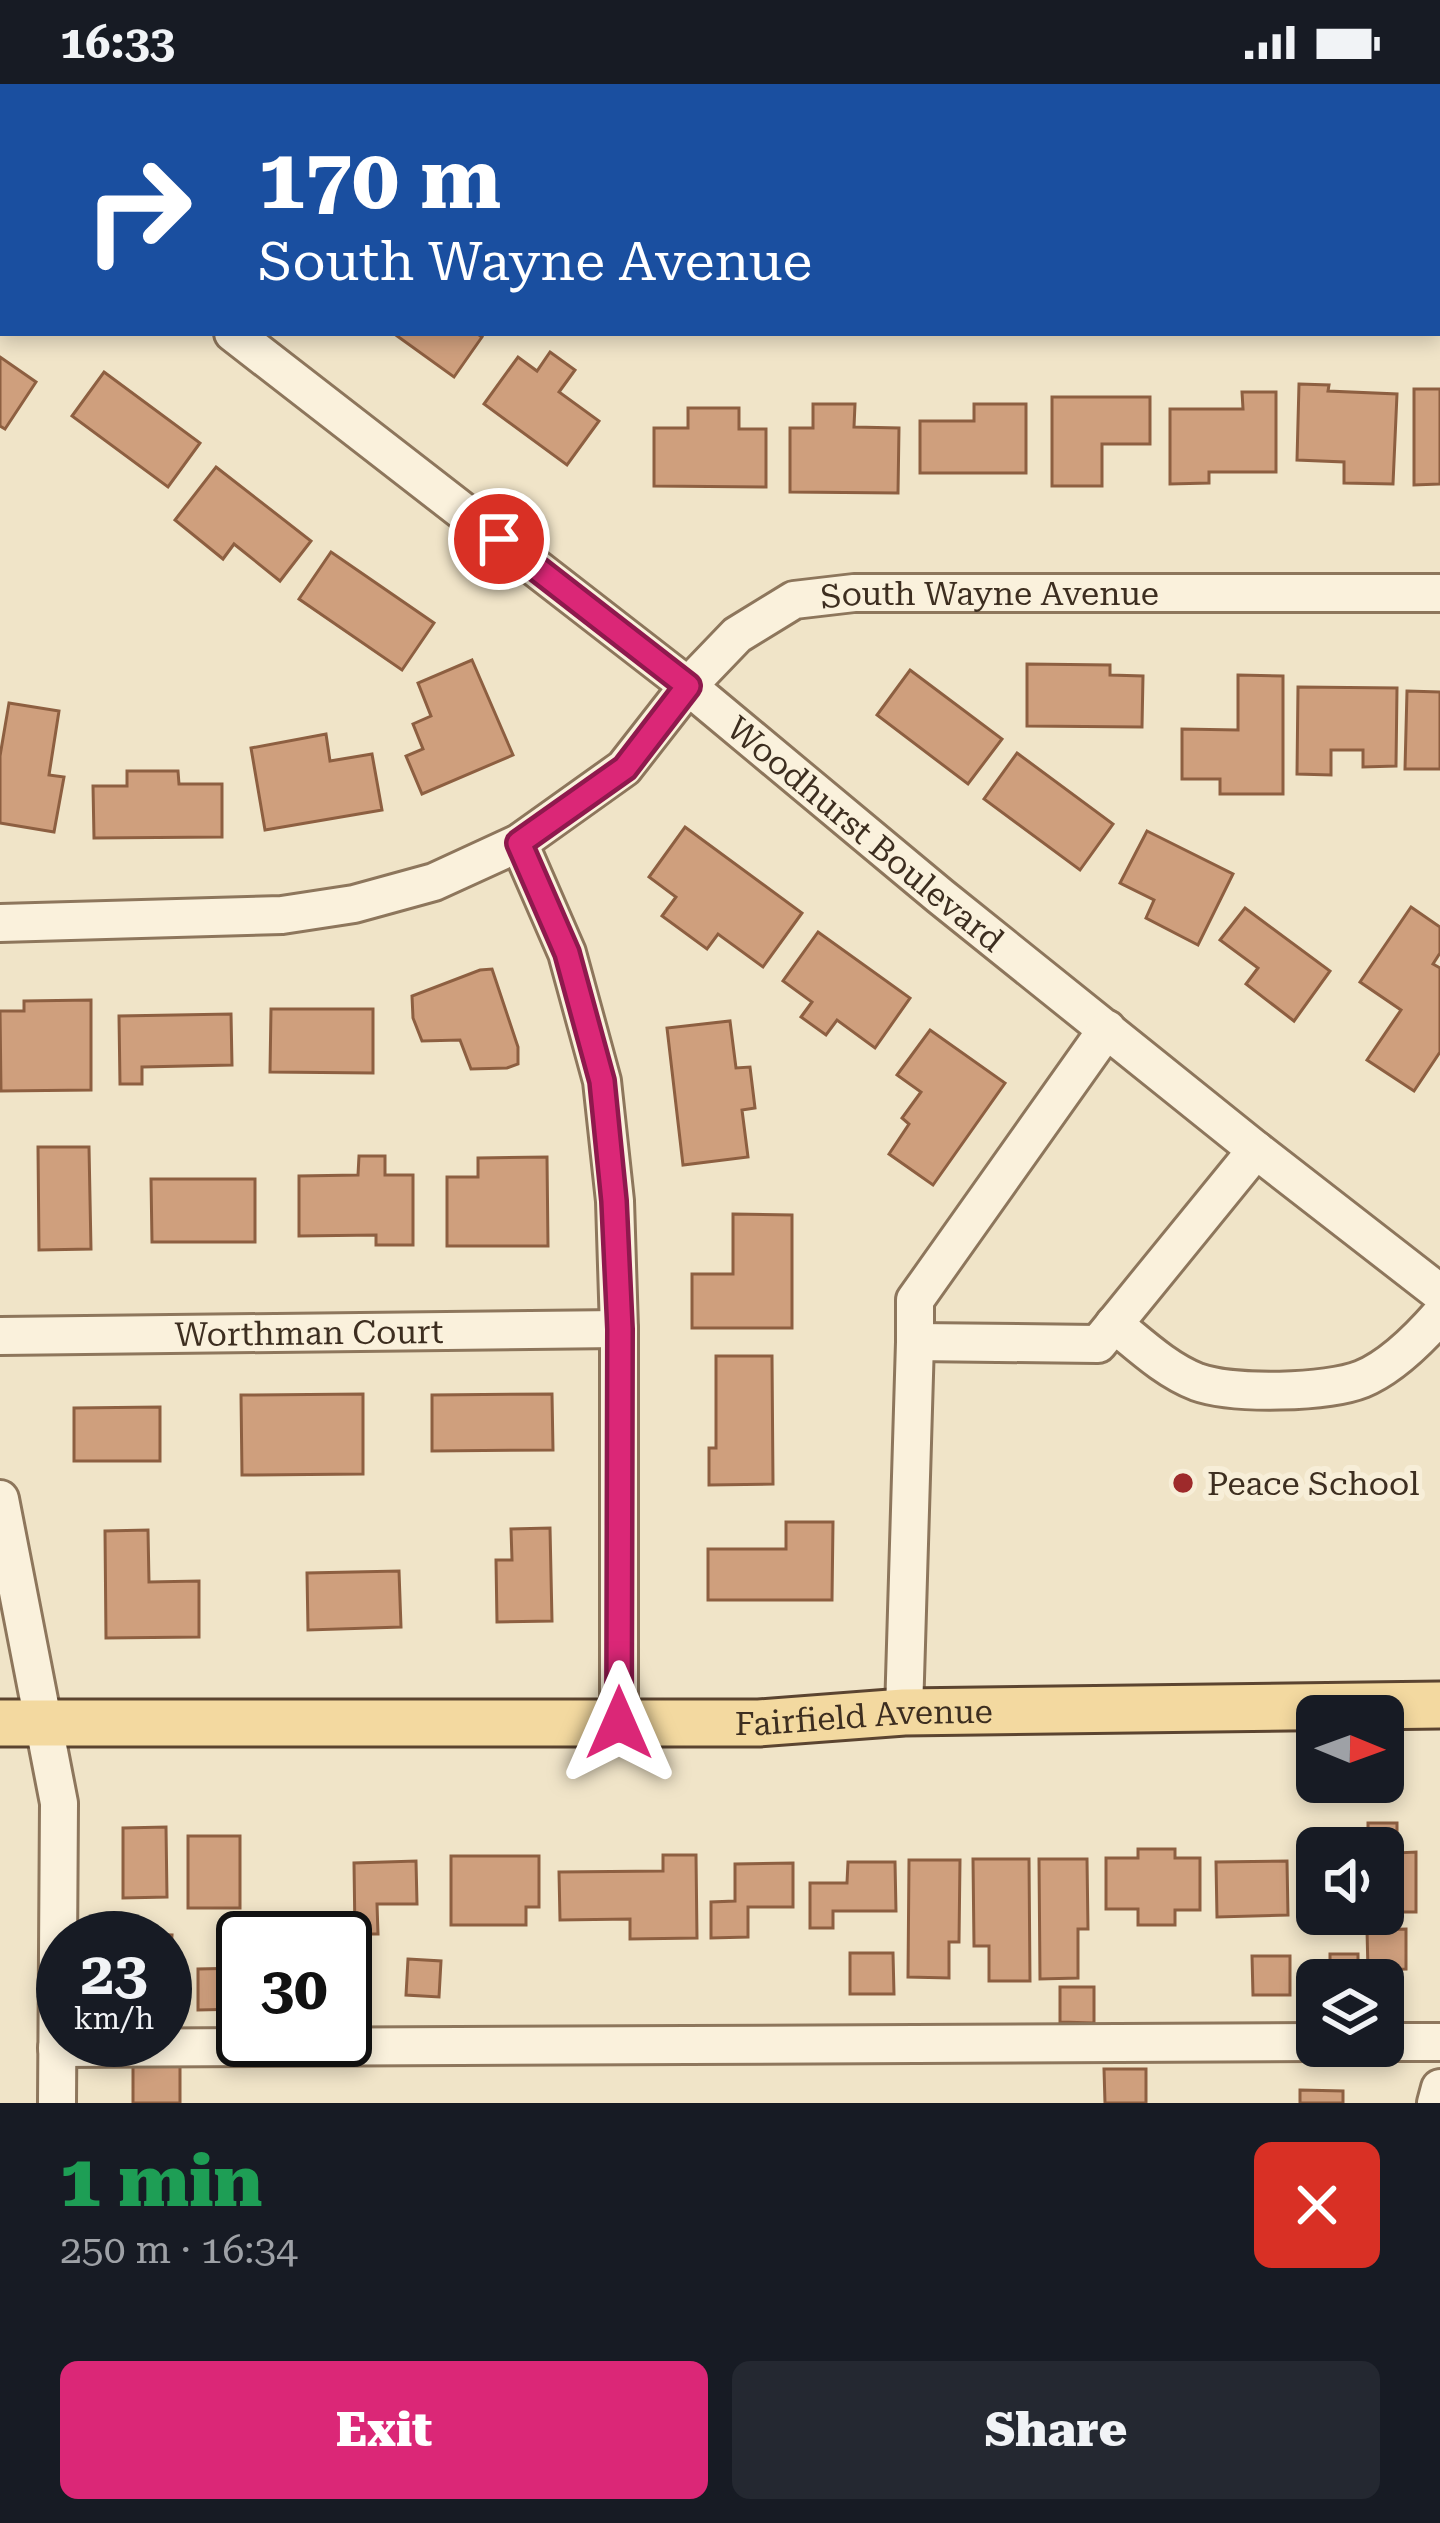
<!DOCTYPE html>
<meta charset="utf-8">
<style>
body{margin:0;font-family:"Roboto Serif",serif;background:#242831;color:#f1f3f6;height:100vh;display:flex;flex-direction:column;font-size:45px;white-space:nowrap}
*{box-sizing:border-box;margin:0}
p{font-size:39px;color:#9ea1a6}
.icon{flex:none;width:66px;height:66px;fill:none;stroke:currentColor;stroke-width:2;stroke-linecap:round;stroke-linejoin:round}
.map{position:relative;height:2019px;overflow:hidden}
.sheet{display:flex;flex-direction:column;background:#171b24;flex:1}
.sheet>*{flex:none}
.hud{position:absolute;left:0px;top:0px;width:1440px;height:252px;box-shadow:0 6px 18px #0003;background:#1a4fa0;color:#fff;overflow:hidden}
.needle{width:78px;rotate:91deg}
.fabs{position:absolute;left:1296px;top:1611px;display:grid;gap:24px}
.fabs a{display:grid;place-items:center;width:108px;height:108px;border-radius:18px;background:#171b24;box-shadow:0 6px 18px #0003;font-size:60px}
.speed{position:absolute;left:36px;top:1827px;display:flex;gap:24px;font-size:60px;font-weight:700;text-align:center}
.speed>*{display:grid;place-content:center;width:156px;height:156px;border-radius:50%;background:#171b24;box-shadow:0 6px 18px #0003;line-height:1}
.speed small{font-size:30px;font-weight:400}
.speed .limit{border:6px solid #111;border-radius:18px;background:#fff;color:#111}
.pin{position:absolute;display:grid;place-items:center;width:102px;height:102px;color:#fff;margin:-51px;border:6px solid #fff;border-radius:50%;box-shadow:0 3px 12px #0007}
.me{position:absolute;width:132px;margin:-66px;rotate:0deg;stroke-linejoin:round;filter:drop-shadow(0 0 9px #0008)}
.turn{display:flex;align-items:center;gap:42px;height:252px;padding:0 60px;font-size:54px}
.turn .icon{width:156px;height:156px;stroke-width:2.5}
.turn b{display:block;font-size:84px;line-height:102px}
.round{display:grid;place-items:center;flex:none;width:126px;height:126px;border-radius:18px;background:#242831}
.overview{display:flex;align-items:center;justify-content:space-between;height:204px;padding:0 60px}
h1{font-size:72px;font-weight:800;line-height:90px;color:#1e9e55}
.button{display:flex;gap:24px;margin-top:auto;padding:24px 60px}
.button a{flex:1;height:138px;border-radius:18px;background:#db2777;color:#fff;font-size:48px;font-weight:800;line-height:138px;text-align:center}
.button a+a{background:#242831;color:#f1f3f6}
.status{display:flex;justify-content:space-between;align-items:center;height:84px;padding:0 60px;background:#171b24;direction:ltr}
.status svg{height:33px;fill:currentColor}
.map>svg:first-child{display:block}
.building{fill:#cf9f7d;stroke:#8d5f41;stroke-width:3}
.lines{fill:none;stroke-linecap:round;stroke-linejoin:round}
.minor-casing{stroke:#8d765c;stroke-width:42}
.major-casing{stroke:#5b4430;stroke-width:51}
.minor{stroke:#faf1dc;stroke-width:36}
.major{stroke:#f3d9a0;stroke-width:45}
.route-casing{stroke:#8e194d;stroke-width:30}
.route{stroke:#db2777;stroke-width:21}
.poi-dot{fill:#9e2a2b;stroke:#f7eed8;stroke-width:4.5}
.labels{text-anchor:middle;stroke-width:12;stroke-linejoin:round;paint-order:stroke}
.street-label{font-size:33px;fill:#3d2e20;stroke:#f7eed8}
.poi-label{font-size:33px;fill:#3d2e20;stroke:#f7eed8;text-anchor:start}
</style>
<div class="status"><b>16:33</b><svg viewBox="0 0 49 12"><path d="M0 12V9h3v3zM5 12V6h3v6zM10 12V3h3v9zM15 12V0h3v12zM26 1h20v11H26zM47 4h2v5h-2z"/></svg></div>
<div class="map">
<svg width="1440" height="2019" viewBox="0 0 1440 2019">
<rect width="100%" height="100%" fill="#f0e4c8"/>
<g class="building">
<path d="M 127,0 L 205,0 L 203,3 L 131,3 Z"/>
<path d="M 393,249 L 476,249 L 482,253 L 454,293 Z"/>
<path d="M 550,268 L 575,286 L 559,308 L 599,337 L 567,381 L 484,320 L 518,273 L 537,287 Z"/>
<path d="M 0,273 L 36,298 L 5,345 L 0,342 Z"/>
<path d="M 104,288 L 200,359 L 168,403 L 72,332 Z"/>
<path d="M 1299,300 L 1329,301 L 1328,307 L 1397,310 L 1393,400 L 1344,399 L 1344,378 L 1297,376 Z"/>
<path d="M 1414,305 L 1440,305 L 1440,400 L 1414,401 Z"/>
<path d="M 1242,308 L 1276,308 L 1276,388 L 1209,388 L 1209,399 L 1170,400 L 1170,325 L 1243,325 Z"/>
<path d="M 1052,313 L 1150,313 L 1150,360 L 1102,360 L 1102,402 L 1052,402 Z"/>
<path d="M 813,320 L 855,320 L 854,343 L 899,344 L 898,409 L 790,408 L 790,344 L 813,344 Z"/>
<path d="M 974,320 L 1026,320 L 1026,389 L 920,389 L 920,337 L 974,337 Z"/>
<path d="M 688,324 L 739,324 L 739,345 L 766,345 L 766,403 L 654,402 L 654,344 L 688,344 Z"/>
<path d="M 216,383 L 311,457 L 280,497 L 234,460 L 223,475 L 175,436 Z"/>
<path d="M 331,468 L 434,539 L 402,586 L 299,515 Z"/>
<path d="M 472,576 L 513,671 L 422,710 L 406,672 L 423,665 L 413,640 L 431,632 L 418,599 Z"/>
<path d="M 1027,580 L 1110,581 L 1110,591 L 1143,592 L 1142,643 L 1027,642 Z"/>
<path d="M 910,586 L 1002,655 L 968,700 L 877,631 Z"/>
<path d="M 1238,591 L 1283,592 L 1283,710 L 1220,710 L 1220,695 L 1182,695 L 1182,645 L 1238,646 Z"/>
<path d="M 1298,603 L 1397,604 L 1396,682 L 1363,683 L 1363,666 L 1331,666 L 1331,691 L 1297,690 Z"/>
<path d="M 1407,607 L 1440,608 L 1440,685 L 1405,685 Z"/>
<path d="M 9,619 L 59,627 L 49,691 L 64,693 L 54,748 L 0,739 L 0,672 Z"/>
<path d="M 326,650 L 330,677 L 372,670 L 382,726 L 265,746 L 251,664 Z"/>
<path d="M 1017,669 L 1113,740 L 1080,786 L 984,715 Z"/>
<path d="M 127,687 L 178,687 L 179,700 L 222,700 L 222,753 L 94,754 L 93,702 L 127,702 Z"/>
<path d="M 685,743 L 802,829 L 763,883 L 718,850 L 707,865 L 662,832 L 676,813 L 649,793 Z"/>
<path d="M 1147,747 L 1233,790 L 1198,861 L 1146,834 L 1154,816 L 1120,799 Z"/>
<path d="M 1411,823 L 1440,843 L 1440,869 L 1433,880 L 1440,884 L 1440,968 L 1414,1007 L 1367,976 L 1401,926 L 1360,898 Z"/>
<path d="M 1245,824 L 1330,887 L 1294,937 L 1246,900 L 1258,884 L 1220,856 Z"/>
<path d="M 818,848 L 910,914 L 875,964 L 837,936 L 826,951 L 801,933 L 812,918 L 783,897 Z"/>
<path d="M 492,885 L 518,963 L 518,980 L 507,984 L 471,985 L 460,956 L 422,957 L 413,934 L 412,912 L 480,886 Z"/>
<path d="M 91,916 L 91,1006 L 1,1007 L 0,927 L 24,927 L 24,917 Z"/>
<path d="M 271,925 L 373,925 L 373,989 L 270,988 Z"/>
<path d="M 231,930 L 232,981 L 142,983 L 142,1000 L 120,1000 L 119,932 Z"/>
<path d="M 730,937 L 736,984 L 750,983 L 755,1024 L 742,1026 L 748,1073 L 683,1081 L 667,944 Z"/>
<path d="M 930,946 L 1005,999 L 933,1101 L 889,1070 L 909,1040 L 902,1034 L 921,1008 L 897,991 Z"/>
<path d="M 38,1063 L 89,1063 L 91,1165 L 39,1166 Z"/>
<path d="M 359,1072 L 385,1072 L 385,1091 L 413,1091 L 413,1161 L 376,1161 L 376,1151 L 299,1152 L 299,1092 L 358,1091 Z"/>
<path d="M 547,1073 L 548,1162 L 447,1162 L 447,1093 L 478,1093 L 478,1074 Z"/>
<path d="M 151,1095 L 255,1095 L 255,1158 L 152,1158 Z"/>
<path d="M 733,1130 L 792,1131 L 792,1244 L 692,1244 L 692,1190 L 733,1190 Z"/>
<path d="M 716,1272 L 772,1272 L 773,1400 L 709,1401 L 709,1364 L 716,1364 Z"/>
<path d="M 363,1310 L 363,1390 L 242,1391 L 241,1311 Z"/>
<path d="M 552,1310 L 553,1366 L 432,1367 L 432,1311 Z"/>
<path d="M 160,1323 L 160,1377 L 74,1377 L 74,1324 Z"/>
<path d="M 786,1438 L 833,1438 L 832,1516 L 708,1516 L 708,1465 L 786,1465 Z"/>
<path d="M 550,1444 L 552,1537 L 497,1538 L 496,1476 L 512,1476 L 511,1445 Z"/>
<path d="M 148,1446 L 149,1498 L 199,1497 L 199,1553 L 106,1554 L 105,1447 Z"/>
<path d="M 399,1487 L 401,1543 L 308,1546 L 307,1489 Z"/>
<path d="M 1368,1739 L 1397,1739 L 1397,1769 L 1416,1768 L 1416,1828 L 1383,1828 L 1383,1764 L 1368,1764 Z"/>
<path d="M 166,1743 L 167,1813 L 123,1814 L 123,1744 Z"/>
<rect x="188" y="1752" width="52" height="72"/>
<path d="M 1305,1763 L 1353,1763 L 1317,1764 L 1317,1830 L 1353,1830 L 1354,1843 L 1305,1843 Z"/>
<path d="M 1138,1765 L 1175,1765 L 1175,1774 L 1200,1774 L 1200,1826 L 1175,1826 L 1175,1841 L 1138,1841 L 1138,1825 L 1106,1825 L 1106,1774 L 1138,1774 Z"/>
<path d="M 663,1771 L 696,1771 L 697,1854 L 630,1855 L 630,1835 L 560,1836 L 559,1788 L 663,1787 Z"/>
<path d="M 451,1772 L 539,1772 L 539,1823 L 526,1823 L 526,1841 L 451,1841 Z"/>
<path d="M 973,1775 L 1029,1775 L 1030,1897 L 989,1897 L 989,1862 L 974,1862 Z"/>
<path d="M 1039,1775 L 1087,1775 L 1088,1845 L 1078,1845 L 1078,1894 L 1040,1895 Z"/>
<path d="M 909,1776 L 960,1776 L 959,1858 L 949,1858 L 949,1894 L 908,1893 Z"/>
<path d="M 416,1777 L 417,1820 L 377,1820 L 378,1850 L 355,1850 L 354,1779 Z"/>
<path d="M 1287,1777 L 1288,1831 L 1217,1833 L 1216,1778 Z"/>
<path d="M 848,1778 L 895,1778 L 896,1827 L 833,1827 L 833,1844 L 810,1844 L 810,1799 L 847,1799 Z"/>
<path d="M 793,1779 L 793,1823 L 748,1823 L 748,1853 L 711,1854 L 711,1818 L 735,1817 L 735,1780 Z"/>
<path d="M 1406,1845 L 1406,1885 L 1368,1886 L 1367,1846 Z"/>
<path d="M 131,1850 L 172,1851 L 170,1882 L 165,1882 L 165,1854 L 131,1854 Z"/>
<path d="M 850,1869 L 893,1869 L 894,1910 L 850,1910 Z"/>
<rect x="1330" y="1870" width="28" height="26"/>
<path d="M 1252,1872 L 1290,1872 L 1290,1911 L 1253,1911 Z"/>
<path d="M 408,1875 L 441,1877 L 439,1913 L 406,1911 Z"/>
<path d="M 243,1884 L 243,1925 L 198,1926 L 198,1885 Z"/>
<rect x="165" y="1893" width="15" height="52"/>
<path d="M 1060,1903 L 1094,1903 L 1094,1939 L 1060,1938 Z"/>
<path d="M 180,1978 L 180,2019 L 133,2019 L 133,1979 Z"/>
<path d="M 1104,1985 L 1146,1985 L 1146,2019 L 1105,2019 Z"/>
<path d="M 1300,2006 L 1343,2007 L 1343,2019 L 1300,2019 Z"/>
</g>
<g class="lines">
<g class="minor-casing">
<g id="minor">
<path d="M 404,3 L 408,0"/>
<path d="M 0,63 L 3,66"/>
<path id="s1" d="M 233,249 L 688,602 L 940,812 L 1256,1066 L 1440,1209"/>
<path d="M 519,759 L 567,869 L 602,997 L 615,1117 L 619,1245 L 619,1639"/>
<path id="s2" d="M 0,839 L 282,831 L 354,820 L 434,798 L 519,759 L 624,684 L 688,602 L 737,551 L 794,516 L 854,509 L 1440,509"/>
<path d="M 1114,1240 C 1140,1261 1166,1286 1197,1298 C 1233,1311 1327,1309 1362,1295 C 1391,1283 1419,1255 1440,1231"/>
<path id="s3" d="M 0,1252 L 619,1245"/>
<path d="M 915,1258 L 915,1216 L 1107,945"/>
<path d="M 0,1415 L 59,1719 L 57,2019"/>
<path d="M 904,1628 L 915,1258 L 1098,1260 L 1256,1066"/>
<path d="M 1383,1958 L 1440,1958"/>
<path d="M 57,1964 C 477,1964 897,1958 1317,1958"/>
<path d="M 1436,2019 L 1440,2004"/>
</g>
</g>
<g class="major-casing">
<g id="major">
<path id="s4" d="M 0,1639 L 759,1639 L 904,1628 L 1440,1621"/>
</g>
</g>
<use href="#minor" class="minor"/>
<use href="#major" class="major"/>
</g>
<g class="lines">
<g class="route-casing">
<path id="route" d="M 499,455 L 688,602 L 625,684 L 519,759 L 567,869 L 602,997 L 614,1117 L 620,1245 L 619,1639"/>
</g>
<use href="#route" class="route"/>
</g>
<circle class="poi-dot" cx="1183" cy="1399" r="12"/>
<g class="labels">
<g class="street-label">
<text dy="12" stroke="none"><textPath href="#s2" startOffset="1098">South Wayne Avenue</textPath></text>
<text dy="12" stroke="none"><textPath href="#s1" startOffset="807">Woodhurst Boulevard</textPath></text>
<text dy="12" stroke="none"><textPath href="#s3" startOffset="309">Worthman Court</textPath></text>
<text dy="12" stroke="none"><textPath href="#s4" startOffset="864">Fairfield Avenue</textPath></text>
</g>
<g class="poi-label">
<text x="1207" y="1411">Peace School</text>
</g>
</g>
</svg>
<div class="fabs">
<a><svg class="needle" viewBox="-14 -14 28 28"><path d="M0-13l5 13h-10z" fill="#e53935"/><path d="M0 13l5-13h-10z" fill="#9ea1a6"/></svg></a>
<a><svg class="icon" aria-label="sound" viewBox="0 0 24 24"><path d="M4 9h4l5-4v14l-5-4H4zM17 9q2 3 0 6"/></svg></a>
<a><svg class="icon" aria-label="layers" viewBox="0 0 24 24"><path d="M12 4l9 5-9 5-9-5zM3 14l9 5 9-5"/></svg></a>
</div>
<div class="speed"><div>23<small>km/h</small></div><div class="limit">30</div></div>
<div class="pin" style="left:499px;top:455px;background:#d93025"><svg class="icon" aria-label="arrive" viewBox="0 0 24 24"><path d="M6 21V4h12l-3 4 3 4H6"/></svg></div>
<svg class="me" style="left:619px;top:1639px" viewBox="-20 -20 40 40"><path d="M0-17L14 15 0 8-14 15z" fill="#db2777" stroke="#fff" stroke-width="4"/></svg>
<div class="hud">
<div class="turn"><svg class="icon" aria-label="right" viewBox="0 0 24 24"><path d="M7 20v-9h11M14 6l5 5-5 5"/></svg><div><b>170 m</b>South Wayne Avenue</div></div>
</div>
</div>
<section class="sheet">
<div class="overview"><div><h1>1 min</h1><p>250 m · 16:34</p></div><a class="round" style="background:#d93025;color:#fff"><svg class="icon" aria-label="close" viewBox="0 0 24 24"><path d="M6 6l12 12M18 6L6 18"/></svg></a></div>
<div class="button"><a>Exit</a><a>Share</a></div>
</section>
